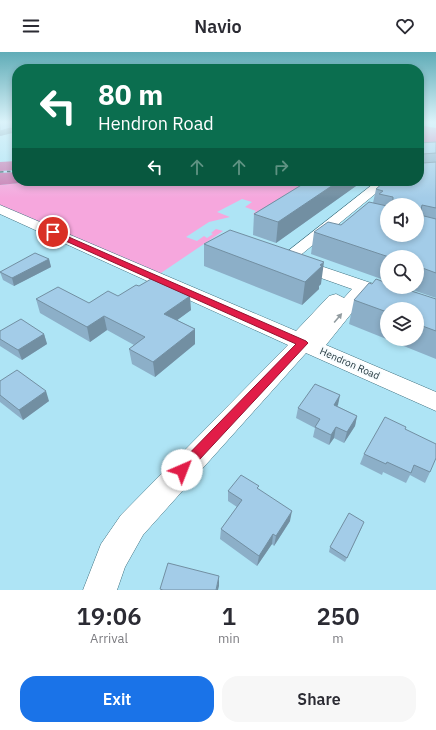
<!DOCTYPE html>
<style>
body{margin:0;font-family:"IBM Plex Sans",sans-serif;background:#f7f7f7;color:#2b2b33;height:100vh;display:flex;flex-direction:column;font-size:15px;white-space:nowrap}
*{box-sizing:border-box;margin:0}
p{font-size:13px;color:#7c7c81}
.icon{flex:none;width:22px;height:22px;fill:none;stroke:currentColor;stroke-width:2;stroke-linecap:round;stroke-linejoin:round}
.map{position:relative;height:538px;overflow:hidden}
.panel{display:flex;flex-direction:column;background:#fff;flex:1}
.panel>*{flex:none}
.guide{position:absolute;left:12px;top:12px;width:412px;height:122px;border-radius:16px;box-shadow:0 2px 6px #0003;background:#0b6e4f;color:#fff;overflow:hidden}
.controls{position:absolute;left:380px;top:146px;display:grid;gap:8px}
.controls a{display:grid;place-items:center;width:44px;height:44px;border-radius:50%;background:#fff;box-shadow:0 2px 6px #0003;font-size:20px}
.pin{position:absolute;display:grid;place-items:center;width:34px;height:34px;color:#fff;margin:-17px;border:2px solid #fff;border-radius:50%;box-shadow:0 1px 4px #0007}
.me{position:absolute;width:44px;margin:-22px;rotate:44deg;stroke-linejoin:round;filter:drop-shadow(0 0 3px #0008)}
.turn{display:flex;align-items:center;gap:14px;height:84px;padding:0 20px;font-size:18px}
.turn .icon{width:52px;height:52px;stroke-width:2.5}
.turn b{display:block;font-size:28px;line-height:34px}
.lanes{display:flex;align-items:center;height:38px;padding:0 20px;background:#0003;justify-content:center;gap:20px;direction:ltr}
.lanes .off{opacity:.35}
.eta{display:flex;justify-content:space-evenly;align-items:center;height:68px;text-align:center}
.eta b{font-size:24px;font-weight:600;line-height:28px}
.button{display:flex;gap:8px;margin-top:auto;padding:8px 20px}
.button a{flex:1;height:46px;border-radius:16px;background:#1a73e8;color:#fff;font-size:16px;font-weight:600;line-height:46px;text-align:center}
.button a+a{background:#f7f7f7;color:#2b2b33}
header{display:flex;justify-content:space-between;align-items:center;height:52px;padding:0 20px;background:#fff;font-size:18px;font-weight:600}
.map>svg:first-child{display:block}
.green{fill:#f6a7dd}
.forest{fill:#c979b0}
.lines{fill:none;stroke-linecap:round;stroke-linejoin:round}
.minor-casing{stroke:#3e707f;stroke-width:1}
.minor{fill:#fff;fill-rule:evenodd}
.rail{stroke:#415d66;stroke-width:1.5;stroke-dasharray:3.5 3.5;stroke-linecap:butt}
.wall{fill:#8cafc8;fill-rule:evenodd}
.shaded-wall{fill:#728fa2}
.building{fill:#a3cce8;stroke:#728fa2}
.oneway{fill:#929ca0}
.route{fill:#e11d48;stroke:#92132f}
.labels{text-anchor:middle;stroke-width:3.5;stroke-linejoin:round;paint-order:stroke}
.street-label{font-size:10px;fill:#243940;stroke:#f7fcfe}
</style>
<header><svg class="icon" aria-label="menu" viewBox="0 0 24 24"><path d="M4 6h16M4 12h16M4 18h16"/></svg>Navio<svg class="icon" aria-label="heart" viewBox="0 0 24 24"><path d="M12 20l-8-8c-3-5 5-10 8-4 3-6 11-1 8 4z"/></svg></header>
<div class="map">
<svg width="436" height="538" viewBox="0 0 436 538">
<rect width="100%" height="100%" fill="#aee4f5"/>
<path class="green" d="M 40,129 L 317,129 L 256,164 L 253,162 L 256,159 L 245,155 L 252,150 L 242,147 L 217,160 L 230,165 L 209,170 L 186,185 L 197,189 L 204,184 L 207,186 L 213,182 L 211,181 L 216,177 L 223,179 L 158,223 L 0,154 L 0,133 Z"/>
<g class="forest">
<path d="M 419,73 L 436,76 L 436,94 L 419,95 Z"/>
<path d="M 17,109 L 17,118 L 0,119 L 0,110 Z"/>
<path d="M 17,120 L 17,129 L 40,129 L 0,133 L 0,121 Z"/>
</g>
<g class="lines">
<g class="minor-casing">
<path id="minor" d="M 377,129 L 391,129 L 297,206 L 436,253 L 436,266 L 417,260 L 417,257 L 409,257 L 367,242 L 326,293 L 436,340 L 436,359 L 306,301 L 143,483 L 125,515 L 117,538 L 83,538 L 101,492 L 121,463 L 288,293 L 0,162 L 0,153 L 296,279 L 329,244 L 336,242 L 344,246 L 352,237 L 290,215 L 288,212 L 280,211 L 278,207 Z"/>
</g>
<use href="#minor" class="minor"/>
<path class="rail" d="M 0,120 L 17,119"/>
</g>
<g class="wall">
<path d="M 17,70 L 17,83 L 12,81 L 0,84 Z"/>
<path d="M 436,90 L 436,246 L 404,235 L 417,235 L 417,205 L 387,205 L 387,229 L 311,202 L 314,180 L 341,173 L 373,151 L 376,137 L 419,129 L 419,91 ZM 387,153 L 417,153 L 387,183 Z"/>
<path d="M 308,129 L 363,129 L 276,191 L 253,183 L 254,162 Z"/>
<path d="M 204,192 L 321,232 L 319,234 L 319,237 L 302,253 L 204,214 Z"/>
<path d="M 49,207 L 51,215 L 14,234 L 3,228 L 0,220 Z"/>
<path d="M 372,232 L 436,247 L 436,307 L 349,272 L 354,248 ZM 387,257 L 417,257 L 417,287 L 387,287 Z"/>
<path d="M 118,244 L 191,258 L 177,268 L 195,277 L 195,292 L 155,325 L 132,312 L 129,297 L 134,293 L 107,278 L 90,290 L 40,261 L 36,247 L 89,251 Z"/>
<path d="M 0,279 L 44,282 L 47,292 L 22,308 L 0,294 Z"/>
<path d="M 0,329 L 49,349 L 23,368 L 0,350 Z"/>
<path d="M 340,343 L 337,354 L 357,364 L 355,374 L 344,391 L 334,386 L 329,393 L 313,385 L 315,376 L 296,366 L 298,356 Z"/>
<path d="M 405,377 L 430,420 L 425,431 L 410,423 L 406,431 L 383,420 L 382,423 L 360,412 L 364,402 Z"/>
<path d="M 258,437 L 290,469 L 274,494 L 272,492 L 257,514 L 220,487 L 221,477 L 237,455 L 228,449 L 228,439 Z"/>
<path d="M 362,475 L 345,510 L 329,500 L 330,495 Z"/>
</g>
<g class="shaded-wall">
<path d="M 10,76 L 12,81 L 0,84 L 0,79 Z"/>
<path d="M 339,129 L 363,129 L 276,191 L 278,170 Z"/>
<path d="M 49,207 L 51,215 L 14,234 L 12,226 Z"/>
<path d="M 324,210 L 321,232 L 319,234 L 319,237 L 302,253 L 305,230 L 320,213 Z"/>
<path d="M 190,244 L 191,258 L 165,277 L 164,262 Z"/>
<path d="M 104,264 L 107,278 L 90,290 L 87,275 Z"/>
<path d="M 195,277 L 195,292 L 155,325 L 153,310 Z"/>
<path d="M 44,282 L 47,292 L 22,308 L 18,298 Z"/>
<path d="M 46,339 L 49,349 L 23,368 L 19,358 Z"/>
<path d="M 340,343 L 338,353 L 332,363 L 334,353 Z"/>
<path d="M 357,364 L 355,374 L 344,391 L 347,380 Z"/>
<path d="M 336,375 L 334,386 L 329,393 L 331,383 Z"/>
<path d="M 292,459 L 290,469 L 274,494 L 276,484 Z"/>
<path d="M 273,482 L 272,492 L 257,514 L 259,504 Z"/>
<path d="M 219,524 L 219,534 L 218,538 L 216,538 Z"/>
</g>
<g class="building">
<path d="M 0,70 L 17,70 L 17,78 L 10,76 L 0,79 Z"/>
<path d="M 436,90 L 436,101 L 422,102 L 423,111 L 436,110 L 436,156 L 422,153 L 420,163 L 436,167 L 436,221 L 417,214 L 417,205 L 389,205 L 314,180 L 328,170 L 341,173 L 369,150 L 387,154 L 387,183 L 417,183 L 417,153 L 393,153 L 393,145 L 379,142 L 383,139 L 376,137 L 385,129 L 419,129 L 419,91 Z"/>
<path d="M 308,129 L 339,129 L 278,170 L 254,162 Z"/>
<path d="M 230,178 L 324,210 L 320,213 L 322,214 L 305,230 L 204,192 Z"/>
<path d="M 35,201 L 49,207 L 12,226 L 0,220 Z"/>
<path d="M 151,227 L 190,244 L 164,262 L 195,277 L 153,310 L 129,297 L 145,285 L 104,264 L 87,275 L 36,247 L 58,235 L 89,251 L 108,239 L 118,244 L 136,233 L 139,234 Z"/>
<path d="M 376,227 L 387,231 L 387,235 L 399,235 L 436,247 L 436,279 L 417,272 L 417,257 L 387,257 L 387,260 L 354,248 L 369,231 L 372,232 Z"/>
<path d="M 21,267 L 44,282 L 18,298 L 0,287 L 0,279 Z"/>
<path d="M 17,318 L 46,339 L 19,358 L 0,343 L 0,329 Z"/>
<path d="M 315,332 L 340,343 L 334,353 L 357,364 L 347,380 L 336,375 L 331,383 L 315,375 L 320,367 L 298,356 Z"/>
<path d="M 385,365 L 406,375 L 405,377 L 436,392 L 436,406 L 430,420 L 414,413 L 411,421 L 387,410 L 386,412 L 364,402 Z"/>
<path d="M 241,423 L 259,434 L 257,436 L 292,459 L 276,484 L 273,482 L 259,504 L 221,477 L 242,448 L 228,439 Z"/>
<path d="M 349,461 L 364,470 L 347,506 L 330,495 Z"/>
<path d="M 168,511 L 219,524 L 216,538 L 163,538 L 160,537 Z"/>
</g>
<defs><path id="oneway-solid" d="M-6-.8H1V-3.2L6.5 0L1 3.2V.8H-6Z"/></defs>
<use class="oneway" href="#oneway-solid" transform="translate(338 266) rotate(-50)"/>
<linearGradient id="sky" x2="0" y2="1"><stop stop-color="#60acb7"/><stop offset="0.48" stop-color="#dbf3fa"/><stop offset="1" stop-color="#dbf3fa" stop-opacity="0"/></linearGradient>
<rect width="436" height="146" fill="url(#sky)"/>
<path class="route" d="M 50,179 L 55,179 L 306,289 L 308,291 L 186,422 L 182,424 L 177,422 L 175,418 L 177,414 L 296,292 L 50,182 Z"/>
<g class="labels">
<g class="street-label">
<text transform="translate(350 311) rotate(24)" y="4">Hendron Road</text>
</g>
</g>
</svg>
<div class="controls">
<a><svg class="icon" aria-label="sound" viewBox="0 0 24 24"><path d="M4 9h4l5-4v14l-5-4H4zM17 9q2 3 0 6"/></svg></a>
<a><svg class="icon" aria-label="search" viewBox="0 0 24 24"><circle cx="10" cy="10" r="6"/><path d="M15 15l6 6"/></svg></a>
<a><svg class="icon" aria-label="layers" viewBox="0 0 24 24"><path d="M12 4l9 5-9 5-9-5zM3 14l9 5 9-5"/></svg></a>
</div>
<div class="pin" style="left:53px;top:180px;background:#d93025"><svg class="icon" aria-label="arrive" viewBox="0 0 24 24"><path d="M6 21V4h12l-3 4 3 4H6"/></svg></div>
<svg class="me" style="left:182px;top:418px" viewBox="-20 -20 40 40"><circle r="19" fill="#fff"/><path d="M0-13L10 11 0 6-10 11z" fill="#e11d48"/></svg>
<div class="guide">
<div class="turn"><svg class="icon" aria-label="left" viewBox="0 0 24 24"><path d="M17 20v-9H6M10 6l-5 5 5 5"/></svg><div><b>80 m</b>Hendron Road</div></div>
<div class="lanes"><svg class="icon" aria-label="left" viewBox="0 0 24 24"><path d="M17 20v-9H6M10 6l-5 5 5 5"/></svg><svg class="icon off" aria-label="ahead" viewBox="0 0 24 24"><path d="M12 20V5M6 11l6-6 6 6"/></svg><svg class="icon off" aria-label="ahead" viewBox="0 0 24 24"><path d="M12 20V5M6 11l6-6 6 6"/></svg><svg class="icon off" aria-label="right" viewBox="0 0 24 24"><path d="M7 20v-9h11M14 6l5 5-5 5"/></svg></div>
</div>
</div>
<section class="panel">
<div class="eta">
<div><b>19:06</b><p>Arrival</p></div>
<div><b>1</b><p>min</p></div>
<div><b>250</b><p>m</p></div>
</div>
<div class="button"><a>Exit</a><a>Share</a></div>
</section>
